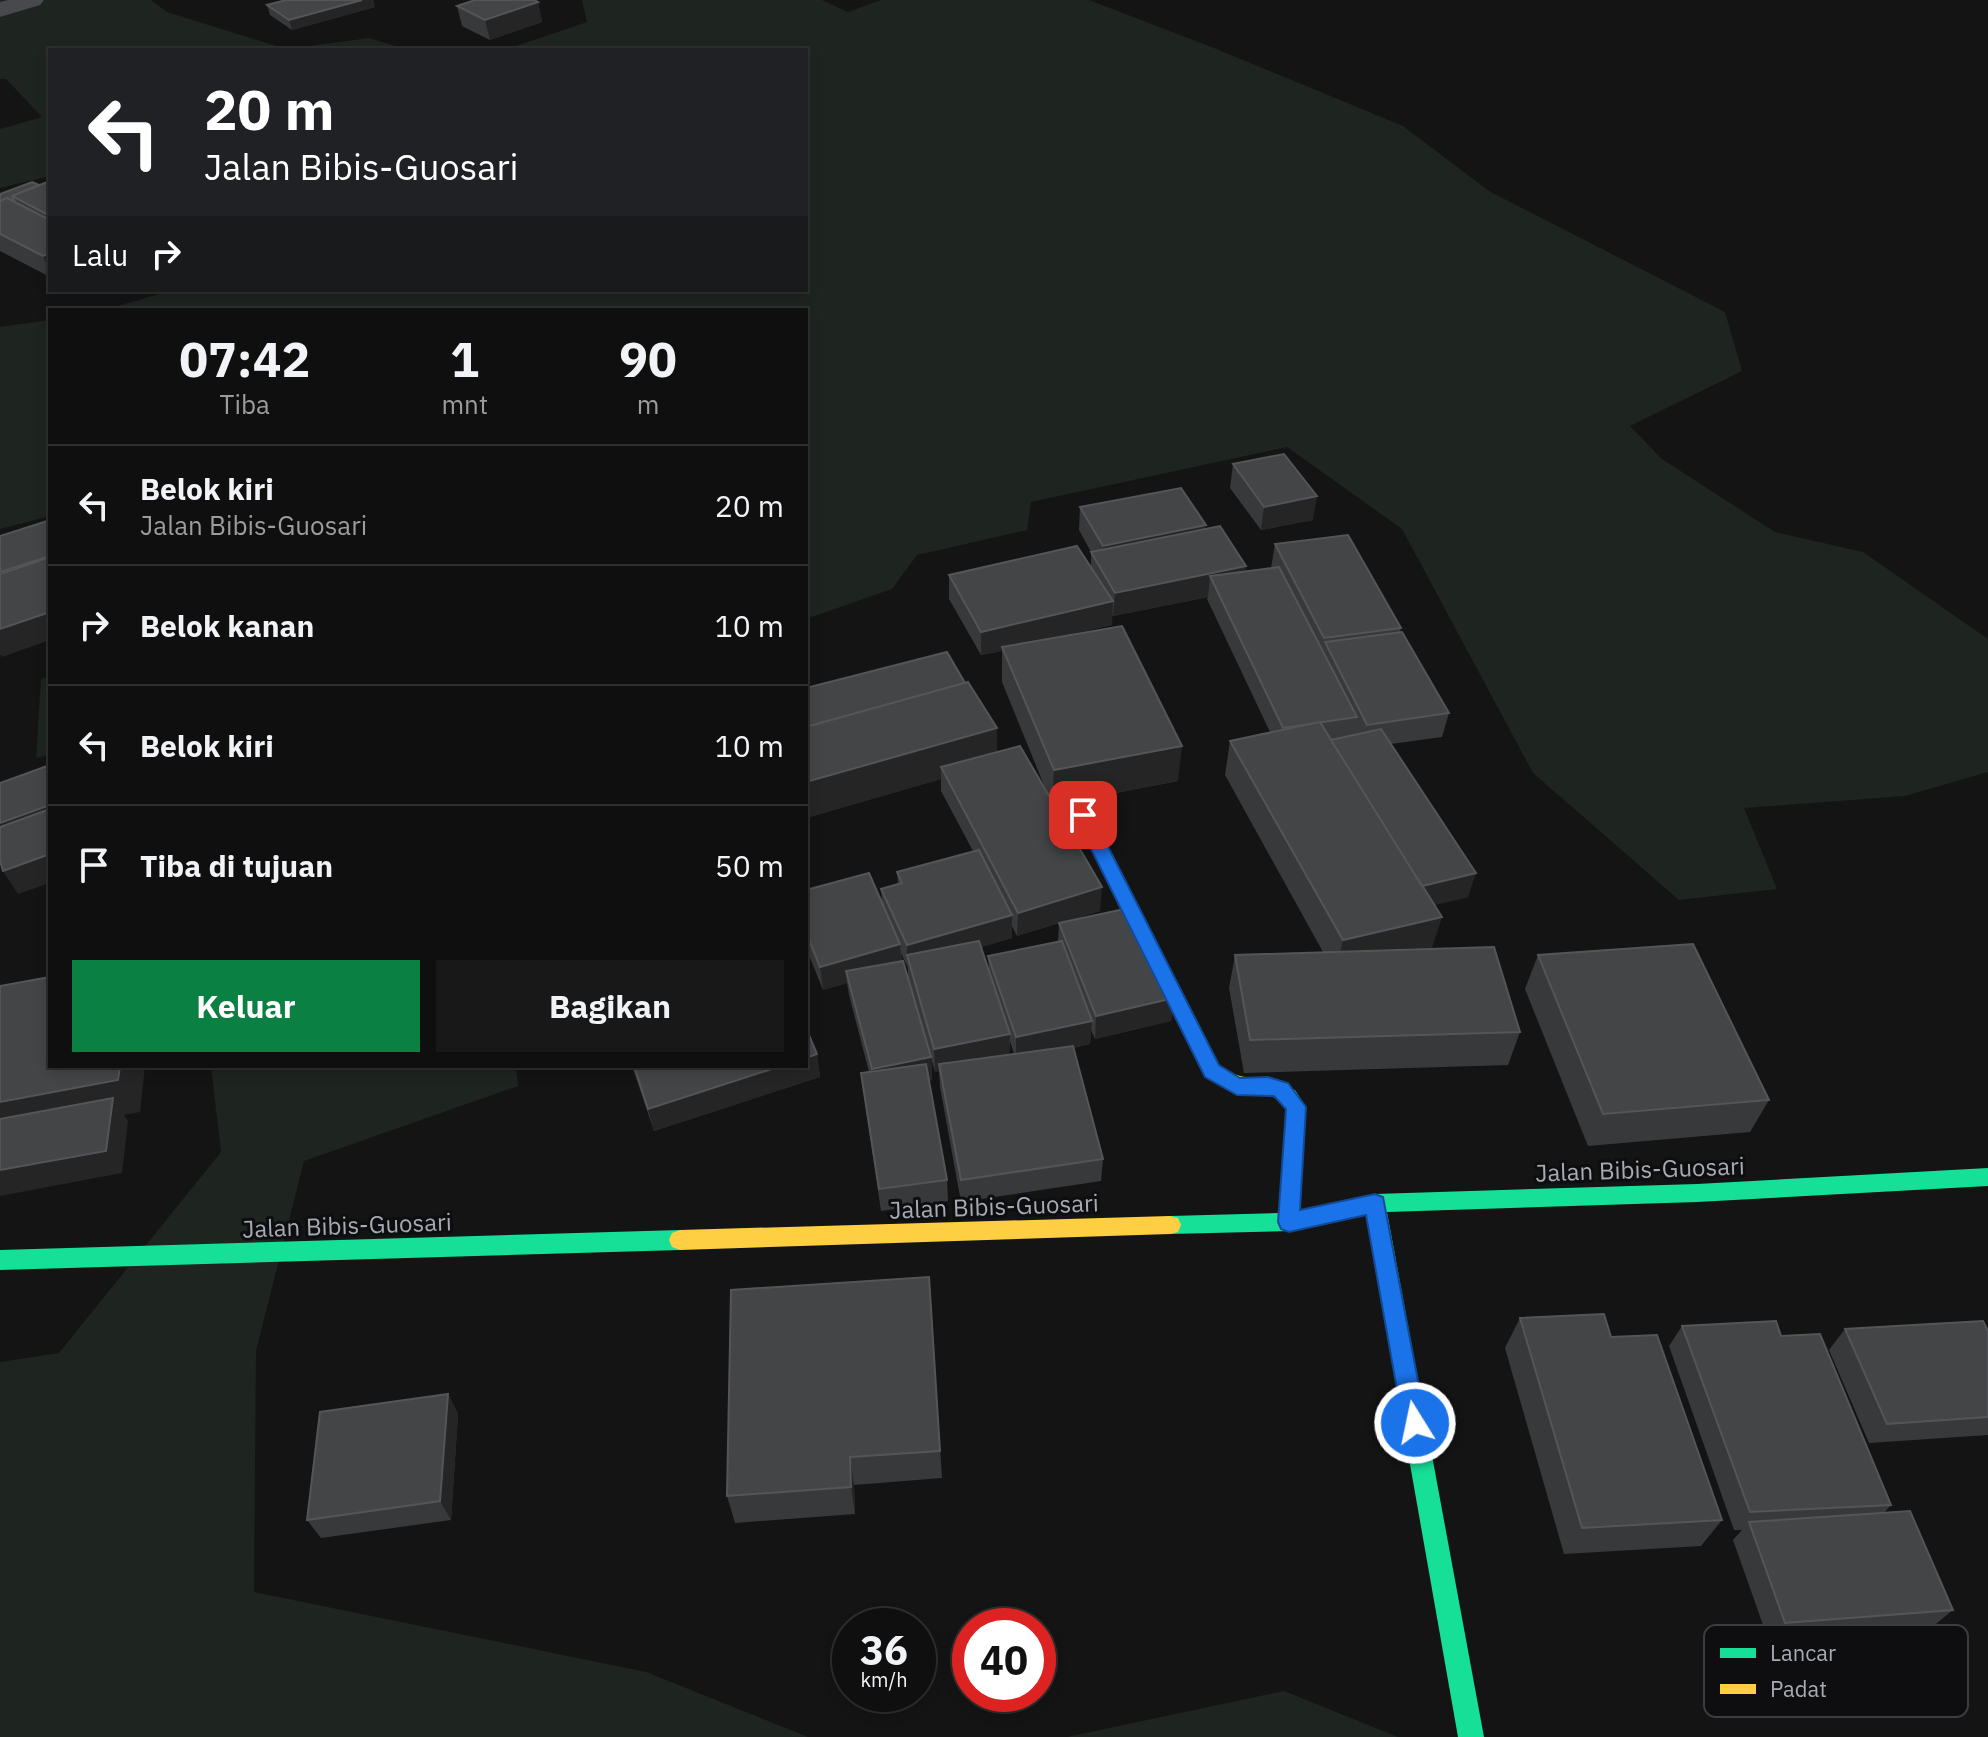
<!DOCTYPE html>
<html lang="id">
<style>
body{margin:0;font-family:"IBM Plex Sans",sans-serif;background:#181818;color:#f1f3f6;height:100vh;display:flex;flex-direction:column;font-size:30px;white-space:nowrap}
*{box-sizing:border-box;margin:0}
p{font-size:26px;color:#9b9c9e}
.icon{flex:none;width:44px;height:44px;fill:none;stroke:currentColor;stroke-width:2;stroke-linecap:round;stroke-linejoin:round}
.map{position:relative;flex:1;overflow:hidden}
.details{position:absolute;left:48px;top:308px;width:760px;height:760px;display:flex;flex-direction:column;background:#0f0f0f;border-radius:0px;box-shadow:0 4px 12px #0003,0 0 0 2px #2f2f2f}
.details>*{flex:none}
.hud{position:absolute;left:48px;top:48px;width:760px;height:244px;border-radius:0px;box-shadow:0 4px 12px #0003,0 0 0 2px #2f2f2f;background:#202124;color:#fff;overflow:hidden}
.speed{position:absolute;left:832px;top:1608px;display:flex;gap:16px;font-size:40px;font-weight:700;text-align:center}
.speed>*{display:grid;place-content:center;width:104px;height:104px;border-radius:50%;background:#0f0f0f;box-shadow:0 4px 12px #0003,0 0 0 2px #2f2f2f;line-height:1}
.speed small{font-size:20px;font-weight:400}
.speed .limit{border:12px solid #d22;background:#fff;color:#111}
.pin{position:absolute;display:grid;place-items:center;width:68px;height:68px;color:#fff;margin:-34px;border-radius:16px;box-shadow:0 4px 12px #0006}
.me{position:absolute;width:88px;margin:-44px;rotate:350deg;stroke-linejoin:round;filter:drop-shadow(0 0 6px #0008)}
.turn{display:flex;align-items:center;gap:28px;height:168px;padding:0 24px;font-size:36px}
.turn .icon{width:104px;height:104px;stroke-width:2.5}
.turn b{display:block;font-size:56px;line-height:68px}
.then{display:flex;align-items:center;height:76px;padding:0 24px;background:#0003;gap:16px;font-size:30px}
.eta{display:flex;justify-content:space-evenly;align-items:center;height:136px;text-align:center}
.eta b{font-size:48px;font-weight:800;line-height:56px}
.cta{display:flex;gap:16px;margin-top:auto;padding:16px 24px}
.cta a{flex:1;height:92px;border-radius:0px;background:#0b8043;color:#fff;font-size:32px;font-weight:800;line-height:92px;text-align:center}
.cta a+a{background:#181818;color:#f1f3f6}
ul{padding:0;list-style:none}
li{display:flex;align-items:center;gap:24px;height:120px;padding:0 24px;border-top:2px solid #2f2f2f}
li div{flex:1}
li b{display:block;font-size:30px}
li em{font-style:normal}
.map>svg:first-child{display:block}
.green{fill:#1e241f}
.lines{fill:none;stroke-linecap:round;stroke-linejoin:round}
.street{fill:#48494d;fill-rule:evenodd}
.fast{fill:#16e098;fill-rule:evenodd}
.slow{fill:#ffcf43;fill-rule:evenodd}
.wall{fill:#38393a;fill-rule:evenodd}
.shaded-wall{fill:#252525}
.building{fill:#444547;stroke:#535558;stroke-width:2}
.route{fill:#1a73e8;stroke:#114b97;stroke-width:2}
.labels{text-anchor:middle;stroke-width:6;stroke-linejoin:round;paint-order:stroke}
.street-label{font-size:24px;fill:#a6abb3;stroke:#0e0e10}
.key{fill:#0e0e10;stroke:#3c3d41;stroke-width:2}
.key-label{font-size:22px;fill:#a6abb3}
</style>
<div class="map">
<svg width="1988" height="1737" viewBox="0 0 1988 1737">
<rect width="100%" height="100%" fill="#141414"/>
<g class="green">
<path d="M 0,0 L 151,0 L 167,12 L 286,49 L 369,38 L 409,50 L 50,50 L 50,176 L 0,188 L 0,129 L 42,117 L 6,79 L 0,79 Z"/>
<path d="M 582,0 L 822,0 L 848,12 L 881,0 L 1089,0 L 1214,48 L 1403,126 L 1489,191 L 1725,312 L 1742,371 L 1630,426 L 1662,459 L 1775,532 L 1863,552 L 1988,639 L 1988,772 L 1905,796 L 1744,808 L 1777,889 L 1679,900 L 1533,773 L 1402,529 L 1287,447 L 1031,502 L 1027,530 L 917,555 L 892,589 L 806,619 L 806,310 L 103,310 L 174,290 L 806,290 L 806,50 L 504,50 L 587,22 Z"/>
<path d="M 50,320 L 50,516 L 0,529 L 0,327 Z"/>
<path d="M 50,677 L 50,755 L 36,758 L 41,679 Z"/>
<path d="M 211,1066 L 516,1066 L 518,1086 L 304,1161 L 256,1351 L 254,1592 L 646,1672 L 808,1737 L 0,1737 L 0,1362 L 59,1353 L 221,1152 Z"/>
<path d="M 1284,1691 L 1398,1737 L 1067,1737 Z"/>
</g>
<g class="lines">
<path class="street" d="M 8,0 L 44,0 L 40,5 L 0,17 L 0,2 Z"/>
<g class="fast">
<path d="M 1288,1088 L 1295,1090 L 1306,1107 L 1300,1210 L 1375,1194 L 1697,1184 L 1988,1168 L 1988,1186 L 1697,1202 L 1387,1212 L 1484,1737 L 1458,1737 L 1366,1214 L 1289,1231 L 1170,1234 L 1162,1232 L 1159,1225 L 1162,1218 L 1170,1216 L 1279,1213 L 1286,1109 L 1278,1096 L 1281,1090 Z"/>
<path d="M 680,1230 L 688,1233 L 691,1240 L 688,1247 L 680,1250 L 0,1270 L 0,1250 Z"/>
</g>
<g class="slow">
<path d="M 1083,809 L 1092,815 L 1219,1065 C 1225,1069 1230,1073 1237,1075 C 1256,1082 1287,1074 1298,1096 L 1295,1102 L 1288,1104 L 1271,1096 L 1234,1092 L 1205,1077 L 1074,815 Z"/>
<path d="M 1170,1216 L 1178,1218 L 1181,1225 L 1178,1232 L 1170,1234 L 680,1250 L 672,1247 L 669,1240 L 672,1233 L 680,1230 Z"/>
</g>
</g>
<g class="wall">
<path d="M 286,0 L 373,0 L 375,7 L 292,30 L 270,15 L 267,5 Z"/>
<path d="M 538,2 L 542,22 L 490,40 L 462,26 L 457,6 Z"/>
<path d="M 50,181 L 50,277 L 0,251 L 0,194 L 39,185 Z"/>
<path d="M 1233,464 L 1313,520 L 1261,530 L 1230,488 Z"/>
<path d="M 1080,507 L 1206,529 L 1246,566 L 1245,571 L 1271,568 L 1275,544 L 1401,628 L 1400,632 L 1449,713 L 1442,737 L 1391,744 L 1468,897 L 1434,905 L 1432,949 L 1520,1032 L 1508,1065 L 1244,1073 L 1229,988 L 1235,955 L 1323,952 L 1225,775 L 1230,741 L 1270,732 L 1207,599 L 1208,597 L 1113,616 L 1112,615 L 1112,625 L 1057,637 L 1178,781 L 1054,805 L 1100,911 L 1068,921 L 1174,998 L 1171,1021 L 1095,1039 L 1091,1030 L 1090,1044 L 1073,1048 L 1103,1159 L 1101,1181 L 961,1202 L 940,1087 L 939,1071 L 935,1072 L 931,1058 L 932,1080 L 929,1081 L 947,1180 L 948,1201 L 881,1211 L 864,1096 L 861,1073 L 869,1072 L 849,995 L 847,983 L 823,990 L 806,948 L 806,890 L 882,902 L 881,889 L 898,884 L 897,872 L 973,851 L 941,791 L 941,779 L 806,818 L 965,683 L 997,728 L 997,752 L 1048,795 L 1002,682 L 1002,651 L 981,655 L 949,599 L 949,575 L 1091,566 L 1091,552 L 1079,530 ZM 1059,923 L 1058,942 L 988,956 L 989,969 L 981,947 L 1012,938 L 1012,926 L 1017,936 ZM 901,953 L 908,968 L 908,978 L 902,961 ZM 1010,1041 L 1014,1054 L 1009,1055 Z"/>
<path d="M 1538,955 L 1769,1100 L 1750,1132 L 1588,1146 L 1525,989 Z"/>
<path d="M 817,1054 L 820,1077 L 654,1131 L 632,1066 L 806,1066 Z"/>
<path d="M 929,1277 L 942,1478 L 854,1485 L 855,1514 L 735,1523 L 727,1496 Z"/>
<path d="M 1520,1318 L 1611,1337 L 1722,1520 L 1701,1546 L 1564,1554 L 1505,1348 Z"/>
<path d="M 1682,1326 L 1781,1336 L 1891,1505 L 1884,1513 L 1953,1610 L 1932,1627 L 1768,1639 L 1733,1540 L 1742,1530 L 1734,1530 L 1669,1346 Z"/>
<path d="M 1845,1329 L 1988,1331 L 1988,1435 L 1869,1443 L 1829,1350 Z"/>
<path d="M 448,1394 L 458,1414 L 451,1520 L 321,1538 L 307,1520 Z"/>
</g>
<g class="shaded-wall">
<path d="M 362,0 L 373,0 L 375,7 L 292,30 L 289,20 Z"/>
<path d="M 538,2 L 542,22 L 490,40 L 485,20 Z"/>
<path d="M 50,253 L 50,273 L 43,256 Z"/>
<path d="M 1317,496 L 1313,520 L 1261,530 L 1264,507 Z"/>
<path d="M 1206,525 L 1203,549 L 1101,569 L 1103,546 Z"/>
<path d="M 50,556 L 50,583 L 0,600 L 0,572 Z"/>
<path d="M 1246,566 L 1242,590 L 1210,576 L 1208,597 L 1113,616 L 1115,593 Z"/>
<path d="M 1113,601 L 1112,625 L 1003,650 L 1002,647 L 1002,651 L 981,655 L 981,632 Z"/>
<path d="M 50,612 L 50,640 L 2,657 L 0,654 L 0,629 Z"/>
<path d="M 997,728 L 997,763 L 941,767 L 941,779 L 806,818 L 806,782 Z"/>
<path d="M 1182,746 L 1178,781 L 1052,805 L 1054,770 Z"/>
<path d="M 50,805 L 50,834 L 0,836 L 0,823 Z"/>
<path d="M 50,854 L 50,883 L 18,894 L 3,871 Z"/>
<path d="M 1476,873 L 1468,897 L 1413,910 L 1420,886 Z"/>
<path d="M 1102,887 L 1100,911 L 1017,936 L 1018,913 Z"/>
<path d="M 1012,915 L 1012,938 L 910,968 L 907,956 L 907,945 Z"/>
<path d="M 1442,917 L 1431,951 L 1335,974 L 1343,940 Z"/>
<path d="M 900,944 L 902,967 L 846,971 L 847,983 L 823,990 L 820,967 Z"/>
<path d="M 1174,998 L 1171,1021 L 1095,1039 L 1096,1016 Z"/>
<path d="M 1092,1021 L 1090,1044 L 1016,1060 L 1016,1037 Z"/>
<path d="M 1010,1034 L 1009,1057 L 939,1064 L 939,1071 L 935,1072 L 934,1049 Z"/>
<path d="M 817,1054 L 820,1077 L 654,1131 L 648,1109 L 781,1066 L 806,1066 L 806,1058 Z"/>
<path d="M 931,1057 L 932,1080 L 874,1092 L 872,1069 Z"/>
<path d="M 120,1066 L 145,1066 L 140,1112 L 124,1115 L 128,1121 L 122,1173 L 0,1196 L 0,1102 Z"/>
<path d="M 448,1394 L 458,1414 L 451,1520 L 440,1501 Z"/>
<path d="M 850,1457 L 854,1485 L 855,1514 L 851,1487 Z"/>
</g>
<g class="building">
<path d="M 286,0 L 362,0 L 289,20 L 267,5 Z"/>
<path d="M 475,0 L 534,0 L 538,2 L 485,20 L 457,6 Z"/>
<path d="M 50,181 L 50,216 L 12,196 Z"/>
<path d="M 32,182 L 39,185 L 12,196 L 15,202 L 7,198 L 0,201 L 0,194 Z"/>
<path d="M 7,198 L 50,220 L 50,253 L 43,256 L 0,234 L 0,201 Z"/>
<path d="M 1284,454 L 1317,496 L 1264,507 L 1233,464 Z"/>
<path d="M 1181,488 L 1206,525 L 1103,546 L 1080,507 Z"/>
<path d="M 50,520 L 50,556 L 0,572 L 0,536 Z"/>
<path d="M 1220,526 L 1246,566 L 1115,593 L 1091,552 Z"/>
<path d="M 1348,535 L 1401,628 L 1324,638 L 1275,544 Z"/>
<path d="M 1077,546 L 1113,601 L 981,632 L 949,575 Z"/>
<path d="M 50,557 L 50,612 L 0,629 L 0,574 Z"/>
<path d="M 1279,567 L 1357,717 L 1283,728 L 1210,576 Z"/>
<path d="M 1122,626 L 1182,746 L 1054,770 L 1002,647 Z"/>
<path d="M 1402,632 L 1449,713 L 1367,725 L 1325,642 Z"/>
<path d="M 947,652 L 965,683 L 806,727 L 806,688 Z"/>
<path d="M 968,682 L 997,728 L 806,782 L 806,727 Z"/>
<path d="M 1320,722 L 1442,917 L 1343,940 L 1230,741 Z"/>
<path d="M 1381,729 L 1476,873 L 1422,886 L 1331,740 Z"/>
<path d="M 1020,746 L 1102,887 L 1018,913 L 941,767 Z"/>
<path d="M 50,765 L 50,805 L 0,823 L 0,783 Z"/>
<path d="M 50,809 L 50,854 L 3,871 L 0,861 L 0,827 Z"/>
<path d="M 979,850 L 1012,915 L 907,945 L 881,889 L 902,883 L 897,872 Z"/>
<path d="M 869,873 L 900,944 L 820,967 L 806,932 L 806,890 Z"/>
<path d="M 1134,907 L 1174,998 L 1096,1016 L 1059,923 Z"/>
<path d="M 979,941 L 1010,1034 L 934,1049 L 907,955 Z"/>
<path d="M 1062,941 L 1092,1021 L 1016,1037 L 988,956 Z"/>
<path d="M 1693,944 L 1769,1100 L 1603,1114 L 1538,955 Z"/>
<path d="M 1494,947 L 1520,1032 L 1250,1040 L 1235,955 Z"/>
<path d="M 903,961 L 931,1057 L 872,1069 L 846,971 Z"/>
<path d="M 50,977 L 50,1066 L 120,1066 L 118,1080 L 0,1102 L 0,986 Z"/>
<path d="M 806,1028 L 817,1054 L 806,1058 Z"/>
<path d="M 1073,1046 L 1103,1159 L 961,1180 L 939,1064 Z"/>
<path d="M 926,1064 L 947,1180 L 879,1189 L 861,1073 Z"/>
<path d="M 634,1066 L 781,1066 L 648,1109 Z"/>
<path d="M 113,1098 L 106,1151 L 0,1170 L 0,1119 Z"/>
<path d="M 929,1277 L 940,1451 L 850,1457 L 851,1487 L 727,1496 L 731,1290 Z"/>
<path d="M 1604,1314 L 1611,1337 L 1657,1335 L 1722,1520 L 1582,1528 L 1520,1318 Z"/>
<path d="M 1776,1321 L 1781,1336 L 1820,1334 L 1891,1505 L 1750,1512 L 1682,1326 Z"/>
<path d="M 1983,1321 L 1988,1331 L 1988,1417 L 1887,1424 L 1845,1329 Z"/>
<path d="M 448,1394 L 440,1501 L 307,1520 L 320,1412 Z"/>
<path d="M 1910,1511 L 1953,1610 L 1785,1623 L 1749,1522 Z"/>
</g>
<path class="route" d="M 1083,809 L 1092,815 L 1219,1065 L 1240,1078 L 1268,1077 L 1288,1083 L 1306,1107 L 1300,1210 L 1375,1194 L 1383,1197 L 1426,1423 L 1423,1431 L 1415,1434 L 1406,1431 L 1403,1423 L 1366,1215 L 1289,1232 L 1281,1229 L 1278,1222 L 1286,1109 L 1274,1096 L 1237,1095 L 1205,1077 L 1074,815 Z"/>
<g class="labels">
<g class="street-label">
<text transform="translate(1640 1170) rotate(-2)" y="8">Jalan Bibis-Guosari</text>
<text transform="translate(994 1207) rotate(-2)" y="8">Jalan Bibis-Guosari</text>
<text transform="translate(347 1226) rotate(-2)" y="8">Jalan Bibis-Guosari</text>
</g>
</g>
<rect x="1704" y="1625" width="264" height="92" rx="12" class="key"/>
<rect x="1720" y="1648" width="36" height="10" fill="#16e098"/>
<rect x="1720" y="1684" width="36" height="10" fill="#ffcf43"/>
<g class="key-label">
<text x="1770" y="1661">Lancar</text>
<text x="1770" y="1697">Padat</text>
</g>
</svg>
<div class="speed"><div>36<small>km/h</small></div><div class="limit">40</div></div>
<div class="pin" style="left:1083px;top:815px;background:#d93025"><svg class="icon" aria-label="arrive" viewBox="0 0 24 24"><path d="M6 21V4h12l-3 4 3 4H6"/></svg></div>
<svg class="me" style="left:1415px;top:1423px" viewBox="-20 -20 40 40"><circle r="17" fill="#1a73e8" stroke="#fff" stroke-width="3"/><path d="M0-11L8 9 0 5-8 9z" fill="#fff"/></svg>
<div class="hud">
<div class="turn"><svg class="icon" aria-label="left" viewBox="0 0 24 24"><path d="M17 20v-9H6M10 6l-5 5 5 5"/></svg><div><b>20 m</b>Jalan Bibis-Guosari</div></div>
<div class="then">Lalu<svg class="icon" aria-label="right" viewBox="0 0 24 24"><path d="M7 20v-9h11M14 6l5 5-5 5"/></svg></div>
</div>
<section class="details">
<div class="eta">
<div><b>07:42</b><p>Tiba</p></div>
<div><b>1</b><p>mnt</p></div>
<div><b>90</b><p>m</p></div>
</div>
<ul>
<li><svg class="icon" aria-label="left" viewBox="0 0 24 24"><path d="M17 20v-9H6M10 6l-5 5 5 5"/></svg><div><b>Belok kiri</b><p>Jalan Bibis-Guosari</p></div><em>20 m</em></li>
<li><svg class="icon" aria-label="right" viewBox="0 0 24 24"><path d="M7 20v-9h11M14 6l5 5-5 5"/></svg><div><b>Belok kanan</b></div><em>10 m</em></li>
<li><svg class="icon" aria-label="left" viewBox="0 0 24 24"><path d="M17 20v-9H6M10 6l-5 5 5 5"/></svg><div><b>Belok kiri</b></div><em>10 m</em></li>
<li><svg class="icon" aria-label="arrive" viewBox="0 0 24 24"><path d="M6 21V4h12l-3 4 3 4H6"/></svg><div><b>Tiba di tujuan</b></div><em>50 m</em></li>
</ul>
<div class="cta"><a>Keluar</a><a>Bagikan</a></div>
</section>
</div>
